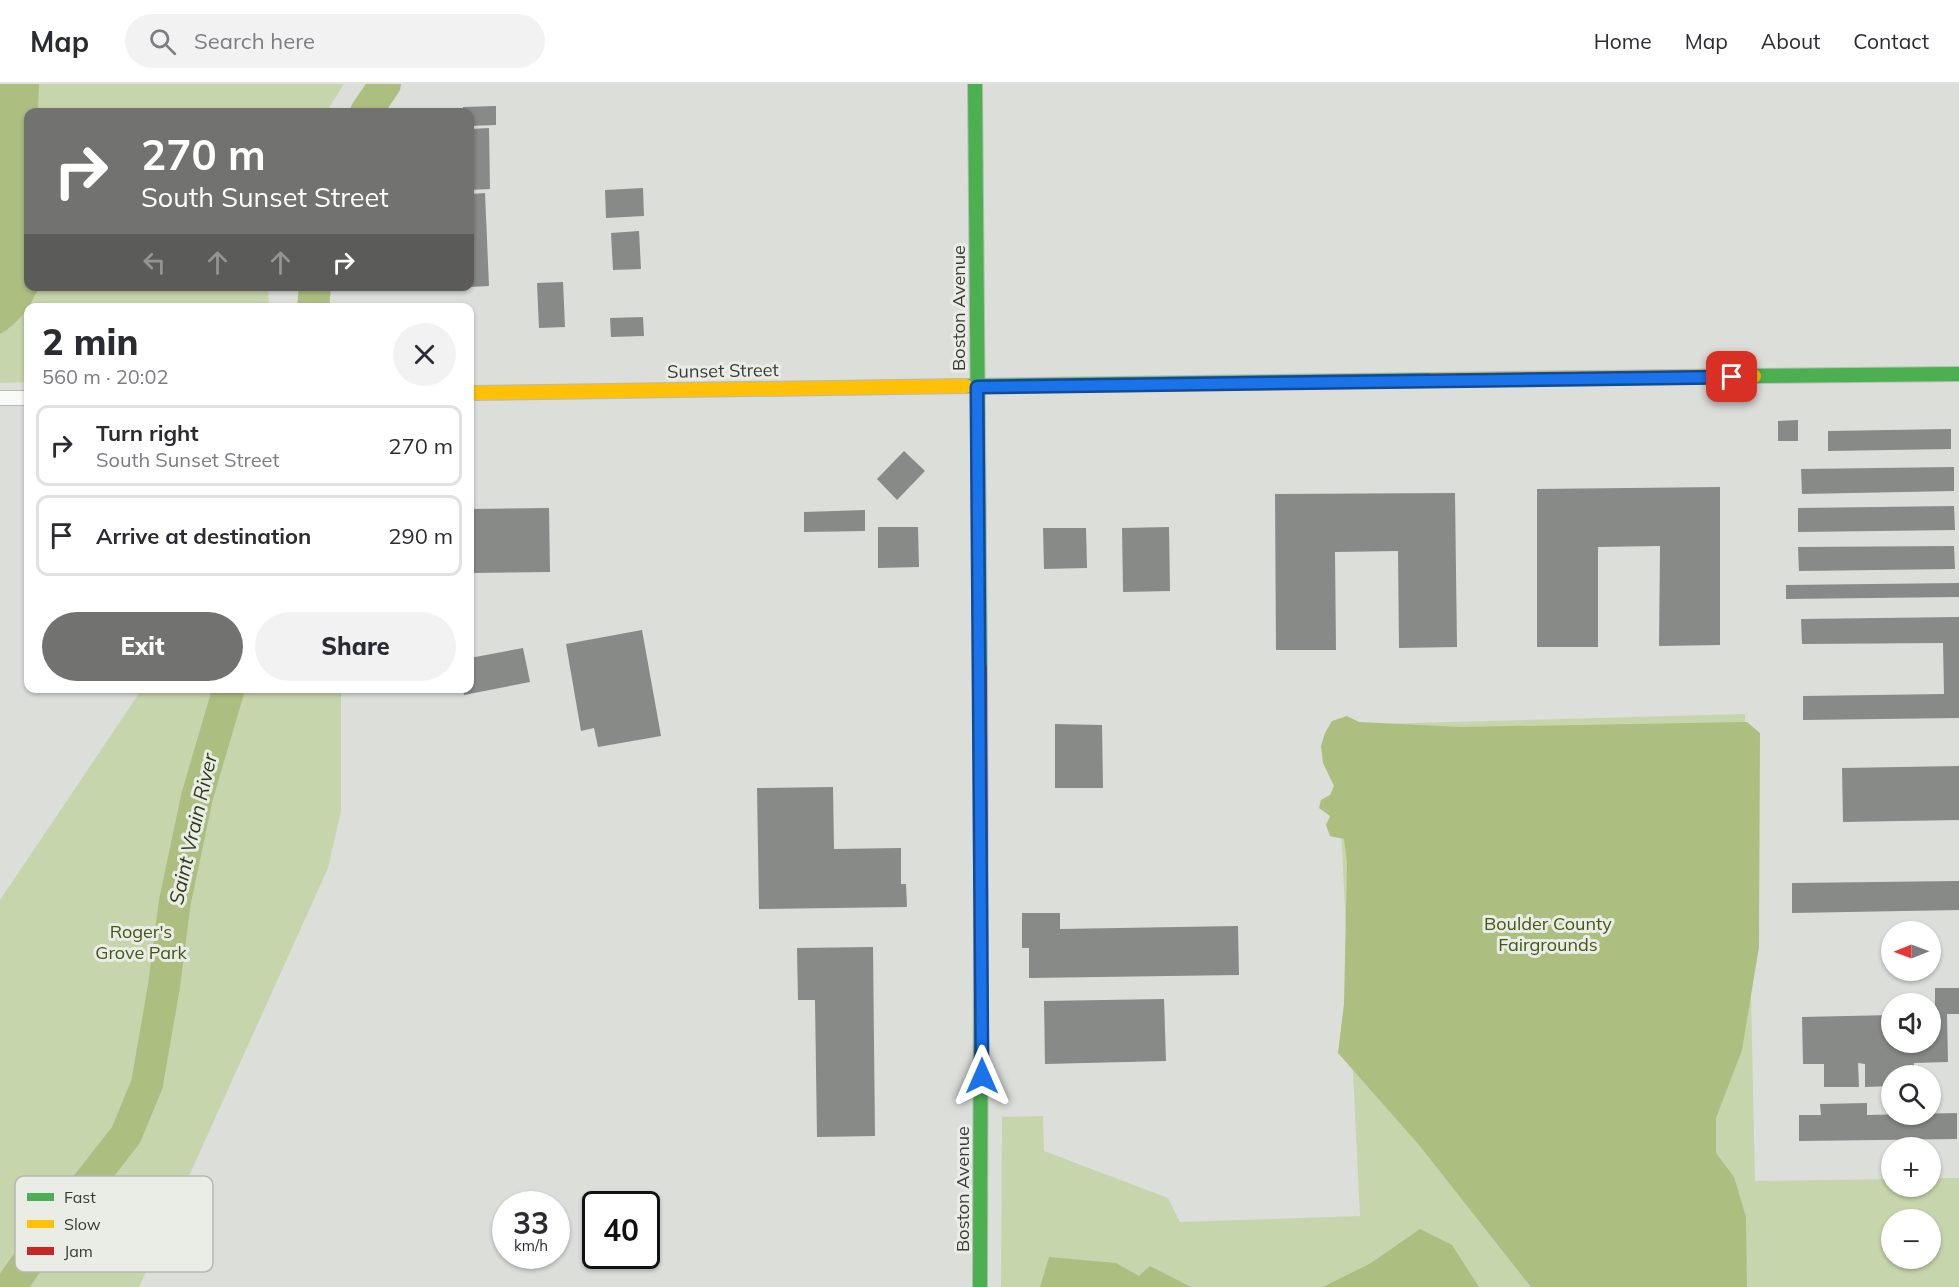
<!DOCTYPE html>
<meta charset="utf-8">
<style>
body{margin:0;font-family:Mulish,sans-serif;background:#f2f2f3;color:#2b2b33;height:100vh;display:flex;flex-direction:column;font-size:22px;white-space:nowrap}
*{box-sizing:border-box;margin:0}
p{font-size:20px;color:#7c7c81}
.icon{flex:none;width:33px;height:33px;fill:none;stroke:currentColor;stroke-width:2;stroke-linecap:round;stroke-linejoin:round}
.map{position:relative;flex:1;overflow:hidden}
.details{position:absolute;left:24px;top:219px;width:450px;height:390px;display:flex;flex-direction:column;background:#fff;border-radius:12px;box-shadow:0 2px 4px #0004}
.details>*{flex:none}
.banner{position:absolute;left:24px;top:24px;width:450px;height:183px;border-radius:12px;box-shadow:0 2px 4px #0004;background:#727370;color:#fff;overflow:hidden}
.needle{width:39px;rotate:269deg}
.tools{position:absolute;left:1881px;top:837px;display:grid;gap:12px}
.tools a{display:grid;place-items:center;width:60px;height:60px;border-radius:50%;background:#fff;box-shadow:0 2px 4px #0004;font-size:30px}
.speed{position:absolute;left:492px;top:1107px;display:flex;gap:12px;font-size:30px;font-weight:700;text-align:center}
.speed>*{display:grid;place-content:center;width:78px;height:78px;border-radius:50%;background:#fff;box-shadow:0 2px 4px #0004;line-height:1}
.speed small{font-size:15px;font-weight:400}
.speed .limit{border:3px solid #111;border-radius:9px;background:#fff;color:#111}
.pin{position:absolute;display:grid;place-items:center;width:51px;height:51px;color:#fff;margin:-26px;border-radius:12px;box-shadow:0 3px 9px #0006}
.me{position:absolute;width:66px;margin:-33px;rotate:0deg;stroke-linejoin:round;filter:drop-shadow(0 0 4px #0008)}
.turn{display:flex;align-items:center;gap:21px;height:126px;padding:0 18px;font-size:27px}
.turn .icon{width:78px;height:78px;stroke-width:2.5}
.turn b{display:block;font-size:42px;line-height:51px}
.lanes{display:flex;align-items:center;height:57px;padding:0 18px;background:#0003;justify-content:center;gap:30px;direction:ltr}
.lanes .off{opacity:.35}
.round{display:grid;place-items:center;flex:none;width:63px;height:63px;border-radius:32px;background:#f2f2f3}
.summary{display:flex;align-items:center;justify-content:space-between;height:102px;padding:0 18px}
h1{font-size:36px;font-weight:800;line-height:45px}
.cta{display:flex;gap:12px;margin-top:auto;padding:12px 18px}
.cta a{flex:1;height:69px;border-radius:36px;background:#727370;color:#fff;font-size:24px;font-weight:800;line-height:69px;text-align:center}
.cta a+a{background:#f2f2f3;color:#2b2b33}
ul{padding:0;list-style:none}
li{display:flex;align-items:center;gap:18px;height:81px;margin:0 12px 9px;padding:0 6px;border:3px solid #e1e1e2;border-radius:12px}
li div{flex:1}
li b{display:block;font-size:22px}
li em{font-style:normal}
header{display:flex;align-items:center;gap:36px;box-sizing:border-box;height:84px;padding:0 30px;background:#fff;border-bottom:2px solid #e1e1e2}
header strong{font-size:28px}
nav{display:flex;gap:33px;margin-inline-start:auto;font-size:21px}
.search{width:420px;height:54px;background:#f2f2f3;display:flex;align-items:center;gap:15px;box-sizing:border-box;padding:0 21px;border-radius:33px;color:#7c7c81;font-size:22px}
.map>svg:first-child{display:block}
.green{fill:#c7d5ac;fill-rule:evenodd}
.water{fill:#acbf80}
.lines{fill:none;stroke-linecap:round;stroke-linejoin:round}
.river{stroke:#acbf80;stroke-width:32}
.building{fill:#888a87}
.street-casing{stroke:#b7b9b5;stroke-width:16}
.fast-casing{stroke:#b7b9b5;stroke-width:16}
.slow-casing{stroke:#b7b9b5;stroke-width:16}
.jam-casing{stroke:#b7b9b5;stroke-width:16}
.street{stroke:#fafaf9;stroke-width:14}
.fast{stroke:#4caf50;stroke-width:14}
.slow{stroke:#ffc107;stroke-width:14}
.jam{stroke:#c62828;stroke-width:14}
.route-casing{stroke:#114b97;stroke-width:15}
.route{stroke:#1a73e8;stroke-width:10}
.labels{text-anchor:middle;stroke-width:6;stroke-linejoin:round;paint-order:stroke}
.street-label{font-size:18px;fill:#393a37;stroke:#eaede6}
.park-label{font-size:18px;fill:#455617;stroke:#eaede6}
.water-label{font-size:20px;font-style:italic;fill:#303b16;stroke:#eaede6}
.key{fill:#eaede6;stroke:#b5b7b2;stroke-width:1.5}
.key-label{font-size:16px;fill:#393a37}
</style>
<header>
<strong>Map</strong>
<div class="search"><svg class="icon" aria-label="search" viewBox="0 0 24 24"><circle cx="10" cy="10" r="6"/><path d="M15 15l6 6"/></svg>Search here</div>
<nav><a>Home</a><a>Map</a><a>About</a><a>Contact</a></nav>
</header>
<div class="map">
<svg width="1959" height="1203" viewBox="0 0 1959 1203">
<rect width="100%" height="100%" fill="#dcdeda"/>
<g class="green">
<path d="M 0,0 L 344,0 L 326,28 L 28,28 L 28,202 L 268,203 L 269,223 L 28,224 L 28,298 L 0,299 Z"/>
<path d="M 142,605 L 341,605 L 341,727 L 328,784 L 139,1203 L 0,1203 L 0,816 Z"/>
<path d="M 1745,630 L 1755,1097 L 1891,1095 L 1892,1102 L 1930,1102 L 1931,1094 L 1959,1094 L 1959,1203 L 1001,1203 L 1002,1033 L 1043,1032 L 1044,1067 L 1168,1114 L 1180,1138 L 1360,1132 L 1336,641 ZM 1892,1136 L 1930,1136 L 1930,1174 L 1892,1174 Z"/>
</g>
<g class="water">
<path d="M 0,0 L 39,0 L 38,28 L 28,28 L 28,202 L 39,203 C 31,222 18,240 0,250 Z"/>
<path d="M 1347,632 L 1359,638 L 1460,643 L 1747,638 L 1760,649 L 1759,863 L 1742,966 L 1716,1034 L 1716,1069 L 1734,1093 L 1746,1133 L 1747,1203 L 1531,1203 L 1419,1061 L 1338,969 L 1344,920 L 1347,779 L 1344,755 L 1330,752 L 1326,741 L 1330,732 L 1319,724 L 1321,716 L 1330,711 L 1334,702 L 1323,679 L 1321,662 L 1325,649 L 1332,637 Z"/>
<path d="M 1420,1145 L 1452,1161 L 1479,1203 L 1323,1203 L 1371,1179 Z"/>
<path d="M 1049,1173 L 1116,1179 L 1139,1192 L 1150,1182 L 1191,1203 L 1040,1203 Z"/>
</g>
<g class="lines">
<g class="river">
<path d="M 366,28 L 385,0"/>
<path d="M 313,224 L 315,202"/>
<path d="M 10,1203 L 39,1162 L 126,1051 L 147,1000 L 164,902 L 175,817 L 197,713 L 229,604"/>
</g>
</g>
<g class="building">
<path d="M 496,22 L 496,41 L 470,42 L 470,28 L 463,28 L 463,23 Z"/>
<path d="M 489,44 L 490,105 L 470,106 L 470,45 Z"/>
<path d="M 643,104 L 644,132 L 606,134 L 605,106 Z"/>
<path d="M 485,109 L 489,202 L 470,203 L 470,110 Z"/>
<path d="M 639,147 L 641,185 L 613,186 L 611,149 Z"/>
<path d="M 563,198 L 565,243 L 539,244 L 537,199 Z"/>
<path d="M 643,233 L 644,252 L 611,253 L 610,234 Z"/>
<path d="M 1798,336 L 1798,357 L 1778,357 L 1778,337 Z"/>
<path d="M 1951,345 L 1951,365 L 1828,367 L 1828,347 Z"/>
<path d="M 904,367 L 925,387 L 897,416 L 877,395 Z"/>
<path d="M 1954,383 L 1954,407 L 1802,410 L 1801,385 Z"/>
<path d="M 1720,403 L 1720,561 L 1659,562 L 1660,462 L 1598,463 L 1598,563 L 1537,563 L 1537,405 Z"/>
<path d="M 1455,409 L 1457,563 L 1399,564 L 1398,467 L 1335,468 L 1336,566 L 1276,566 L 1275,410 Z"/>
<path d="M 1954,422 L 1955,446 L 1798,448 L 1798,424 Z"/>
<path d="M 549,424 L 550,488 L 470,489 L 470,425 Z"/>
<path d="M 865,426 L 865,447 L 804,448 L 804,428 Z"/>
<path d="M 878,443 L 918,443 L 919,483 L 878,484 Z"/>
<path d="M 1169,443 L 1170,507 L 1123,508 L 1122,444 Z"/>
<path d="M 1043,444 L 1086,444 L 1087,484 L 1044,485 Z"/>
<path d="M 1954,462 L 1955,485 L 1799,487 L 1798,463 Z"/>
<path d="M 1959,499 L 1959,513 L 1786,515 L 1786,501 Z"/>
<path d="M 1959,533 L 1959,634 L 1803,636 L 1803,612 L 1944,610 L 1943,559 L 1802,560 L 1801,535 Z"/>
<path d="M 642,546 L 661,652 L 598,663 L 594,644 L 581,647 L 566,560 Z"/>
<path d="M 523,564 L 530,598 L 464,611 L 463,604 L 470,604 L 470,596 L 472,595 L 470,574 Z"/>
<path d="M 1055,640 L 1102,641 L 1103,704 L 1055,704 Z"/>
<path d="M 1959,682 L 1959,736 L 1843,738 L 1842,684 Z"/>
<path d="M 833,703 L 834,765 L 901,764 L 901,800 L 906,800 L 907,823 L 759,825 L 757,704 Z"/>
<path d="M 1959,797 L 1959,826 L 1792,829 L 1792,799 Z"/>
<path d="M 1022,829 L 1060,829 L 1060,845 L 1238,842 L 1239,891 L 1029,894 L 1029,864 L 1022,864 Z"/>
<path d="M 873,863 L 875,1052 L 817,1053 L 815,916 L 798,916 L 797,864 Z"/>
<path d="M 1935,904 L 1959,904 L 1959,930 L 1947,930 L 1948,978 L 1914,979 L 1914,992 L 1892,992 L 1892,1002 L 1865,1003 L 1865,980 L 1858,979 L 1859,1003 L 1824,1003 L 1824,980 L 1803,980 L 1802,933 L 1892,931 L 1892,958 L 1930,958 L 1930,931 L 1935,931 Z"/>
<path d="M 1164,915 L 1166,977 L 1045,980 L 1044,917 Z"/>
<path d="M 1867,1019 L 1867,1031 L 1957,1029 L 1957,1055 L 1799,1057 L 1799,1031 L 1821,1031 L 1820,1020 Z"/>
</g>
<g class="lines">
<g class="street-casing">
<path id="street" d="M 0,314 L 28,314"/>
</g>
<g class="fast-casing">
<g id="fast">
<path d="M 975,0 L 980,584"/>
<path d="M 1754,292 L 1959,290"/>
<path d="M 966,302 L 1432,296"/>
<path d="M 980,1203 L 981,831"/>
</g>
</g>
<g class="slow-casing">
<g id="slow">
<path d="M 1432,296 L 1754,292"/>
<path d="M 470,309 L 966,302"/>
</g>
</g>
<g class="jam-casing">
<path id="jam" d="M 980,584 L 981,831"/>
</g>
<use href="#street" class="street"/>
<use href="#fast" class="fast"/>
<use href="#slow" class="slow"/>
<use href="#jam" class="jam"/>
</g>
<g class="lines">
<g class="route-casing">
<path id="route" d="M 982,992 L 977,303 L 1732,293"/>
</g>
<use href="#route" class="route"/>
</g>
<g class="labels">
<g class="street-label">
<text transform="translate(959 224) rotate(-90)" y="6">Boston Avenue</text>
<text transform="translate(723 287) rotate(-1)" y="6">Sunset Street</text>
<text transform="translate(963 1105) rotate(-90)" y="6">Boston Avenue</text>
</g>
<g class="park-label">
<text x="1548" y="846">Boulder County<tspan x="1548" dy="21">Fairgrounds</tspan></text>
<text x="141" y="854">Roger's<tspan x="141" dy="21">Grove Park</tspan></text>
</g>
<g class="water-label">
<text transform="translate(193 745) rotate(-77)" y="7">Saint Vrain River</text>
</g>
</g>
<rect x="15" y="1092" width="198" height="96" rx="9" class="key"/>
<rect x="27" y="1109" width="27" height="8" fill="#4caf50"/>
<rect x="27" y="1136" width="27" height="8" fill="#ffc107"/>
<rect x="27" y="1163" width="27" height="8" fill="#c62828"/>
<g class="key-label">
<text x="64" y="1119">Fast</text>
<text x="64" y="1146">Slow</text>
<text x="64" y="1173">Jam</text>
</g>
</svg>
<div class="tools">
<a><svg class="needle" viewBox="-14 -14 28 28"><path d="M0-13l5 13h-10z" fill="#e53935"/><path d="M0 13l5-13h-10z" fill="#7c7c81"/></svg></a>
<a><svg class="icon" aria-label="sound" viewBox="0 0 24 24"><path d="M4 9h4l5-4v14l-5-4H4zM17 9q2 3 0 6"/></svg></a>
<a><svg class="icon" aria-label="search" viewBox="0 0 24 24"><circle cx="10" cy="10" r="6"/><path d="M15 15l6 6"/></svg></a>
<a>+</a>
<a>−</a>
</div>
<div class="speed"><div>33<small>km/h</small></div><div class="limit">40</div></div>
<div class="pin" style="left:1732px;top:293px;background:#d93025"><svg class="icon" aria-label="arrive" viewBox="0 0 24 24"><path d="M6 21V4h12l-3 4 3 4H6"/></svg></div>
<svg class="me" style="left:982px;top:992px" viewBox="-20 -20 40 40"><path d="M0-17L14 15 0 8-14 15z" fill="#1a73e8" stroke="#fff" stroke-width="4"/></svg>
<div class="banner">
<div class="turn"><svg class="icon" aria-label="right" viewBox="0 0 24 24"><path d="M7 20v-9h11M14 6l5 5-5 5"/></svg><div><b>270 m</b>South Sunset Street</div></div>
<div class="lanes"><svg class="icon off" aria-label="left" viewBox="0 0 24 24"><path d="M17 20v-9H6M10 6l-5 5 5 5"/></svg><svg class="icon off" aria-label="ahead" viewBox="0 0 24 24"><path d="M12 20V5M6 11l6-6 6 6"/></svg><svg class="icon off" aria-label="ahead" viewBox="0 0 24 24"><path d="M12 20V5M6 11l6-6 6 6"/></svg><svg class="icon" aria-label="right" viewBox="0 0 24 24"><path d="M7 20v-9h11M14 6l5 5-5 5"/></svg></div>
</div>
<section class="details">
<div class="summary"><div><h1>2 min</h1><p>560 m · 20:02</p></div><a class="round"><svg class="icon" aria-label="close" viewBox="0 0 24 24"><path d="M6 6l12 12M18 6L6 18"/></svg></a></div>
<ul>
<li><svg class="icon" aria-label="right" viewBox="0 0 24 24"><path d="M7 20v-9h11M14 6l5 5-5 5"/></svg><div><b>Turn right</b><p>South Sunset Street</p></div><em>270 m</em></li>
<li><svg class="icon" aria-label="arrive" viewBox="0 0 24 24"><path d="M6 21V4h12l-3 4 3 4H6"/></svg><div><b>Arrive at destination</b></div><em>290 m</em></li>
</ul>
<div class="cta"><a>Exit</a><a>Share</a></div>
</section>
</div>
